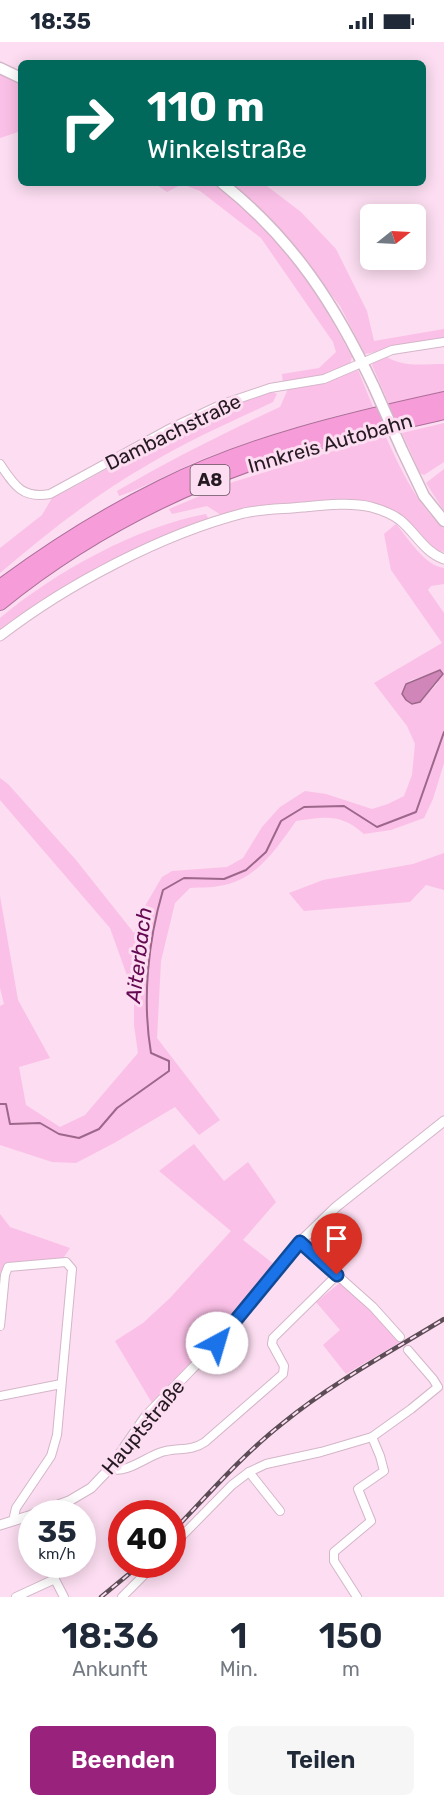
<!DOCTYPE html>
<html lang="de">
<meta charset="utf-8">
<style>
body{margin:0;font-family:Rubik,sans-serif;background:#f6f6f7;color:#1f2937;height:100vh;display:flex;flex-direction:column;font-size:22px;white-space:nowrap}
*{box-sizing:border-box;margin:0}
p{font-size:20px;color:#747a83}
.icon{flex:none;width:33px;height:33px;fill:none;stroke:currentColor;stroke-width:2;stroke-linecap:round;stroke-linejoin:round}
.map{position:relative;height:1555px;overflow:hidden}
.sheet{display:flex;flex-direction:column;background:#fff;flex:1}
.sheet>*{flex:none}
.guide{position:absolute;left:18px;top:18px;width:408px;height:126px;border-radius:9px;box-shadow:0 3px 15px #0003;background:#00695c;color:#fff;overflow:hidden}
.needle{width:39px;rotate:72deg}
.buttons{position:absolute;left:360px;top:162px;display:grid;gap:12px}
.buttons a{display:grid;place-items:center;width:66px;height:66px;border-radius:9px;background:#fff;box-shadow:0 3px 15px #0003;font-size:30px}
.speed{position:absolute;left:18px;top:1458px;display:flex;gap:12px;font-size:30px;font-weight:700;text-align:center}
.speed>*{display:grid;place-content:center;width:78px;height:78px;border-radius:50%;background:#fff;box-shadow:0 3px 15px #0003;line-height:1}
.speed small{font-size:15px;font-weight:400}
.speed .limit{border:9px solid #d22;background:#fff;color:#111}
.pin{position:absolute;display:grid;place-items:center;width:51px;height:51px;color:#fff;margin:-62px -26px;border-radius:50% 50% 50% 0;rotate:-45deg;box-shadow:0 0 6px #0007}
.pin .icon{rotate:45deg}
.me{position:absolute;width:66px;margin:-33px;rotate:39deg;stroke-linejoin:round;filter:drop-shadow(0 0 4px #0008)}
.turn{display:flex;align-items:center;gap:21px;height:126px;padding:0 30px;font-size:27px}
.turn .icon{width:78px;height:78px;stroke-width:2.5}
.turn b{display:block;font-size:42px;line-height:51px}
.eta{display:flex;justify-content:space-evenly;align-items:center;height:102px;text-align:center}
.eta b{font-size:36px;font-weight:600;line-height:42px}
.button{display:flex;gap:12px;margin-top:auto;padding:12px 30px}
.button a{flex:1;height:69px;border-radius:9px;background:#99227d;color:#fff;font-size:24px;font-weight:600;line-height:69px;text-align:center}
.button a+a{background:#f6f6f7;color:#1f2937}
.status{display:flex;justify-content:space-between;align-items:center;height:42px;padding:0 30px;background:#fff;direction:ltr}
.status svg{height:16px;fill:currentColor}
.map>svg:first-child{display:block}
.green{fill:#fbc0e7;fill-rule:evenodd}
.water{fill:#d086b9;stroke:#9d668b;stroke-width:1.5}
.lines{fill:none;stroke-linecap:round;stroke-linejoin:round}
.stream{stroke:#9d668b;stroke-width:2}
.minor-casing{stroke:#d4b6c9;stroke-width:10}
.tertiary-casing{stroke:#d4b6c9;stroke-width:11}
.secondary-casing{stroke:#d4b6c9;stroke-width:13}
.motorway-casing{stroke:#ac6e99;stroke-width:16}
.minor{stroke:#fff;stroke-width:8}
.tertiary{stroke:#fff;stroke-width:9}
.secondary{stroke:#fff;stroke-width:10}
.motorway{stroke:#f59cd9;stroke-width:14}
.rail-casing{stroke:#5c4c56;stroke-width:4.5}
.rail{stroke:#fcddf1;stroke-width:2;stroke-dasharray:7;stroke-linecap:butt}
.secondary-bridge-casing{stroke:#d4b6c9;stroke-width:13;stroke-linecap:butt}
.secondary-bridge{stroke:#fff;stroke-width:10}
.route-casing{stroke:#114b97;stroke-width:15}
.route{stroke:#1a73e8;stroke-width:10}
.labels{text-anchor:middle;stroke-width:6;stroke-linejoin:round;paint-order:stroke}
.shield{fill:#fcddf1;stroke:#66545f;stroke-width:1.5}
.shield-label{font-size:18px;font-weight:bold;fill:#251a21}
.street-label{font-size:20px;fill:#251a21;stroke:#fcddf1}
.water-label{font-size:21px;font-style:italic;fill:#640951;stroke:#fcddf1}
</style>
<div class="status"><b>18:35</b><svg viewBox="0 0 49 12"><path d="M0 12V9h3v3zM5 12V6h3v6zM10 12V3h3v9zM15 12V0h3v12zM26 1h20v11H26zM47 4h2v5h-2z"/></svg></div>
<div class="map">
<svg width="444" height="1555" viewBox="0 0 444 1555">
<rect width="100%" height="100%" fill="#fcddf1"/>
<g class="green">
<path d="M 0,32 L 21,42 L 21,89 L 0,96 Z"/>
<path d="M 154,141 L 215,141 L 233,154 L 275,197 L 311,241 L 352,315 L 350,322 L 320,335 L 283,341 L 282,332 L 319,326 L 336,310 L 333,300 L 261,196 L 200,149 L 182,142 L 167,150 Z"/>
<path d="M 229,141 L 263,141 L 301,170 L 336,207 L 367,269 L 374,299 L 444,287 L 444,298 L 365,312 L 340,264 L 301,213 Z"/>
<path d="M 384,313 C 402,326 422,322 444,322 L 444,349 L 389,362 L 372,323 L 374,319 Z"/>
<path d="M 358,328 L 373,365 C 312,379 253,397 196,420 C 170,431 146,445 119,454 L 117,449 C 170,418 224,391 280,365 L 288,347 L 324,341 Z"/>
<path d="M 272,350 L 277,352 L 273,360 C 231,380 189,398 149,422 C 95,453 47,491 0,531 L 0,506 L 42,473 L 52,456 C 126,421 192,369 272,350 Z"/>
<path d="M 444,381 L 444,420 L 424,433 L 420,431 L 402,391 Z"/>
<path d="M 385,393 C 401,428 416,461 444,487 L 444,510 L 428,506 L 378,462 L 340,458 L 277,462 L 221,473 L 207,464 L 172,472 L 169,467 L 233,440 Z"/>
<path d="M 444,427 L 444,469 L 426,441 Z"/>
<path d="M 206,472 L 209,478 L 146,503 L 0,590 L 0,576 C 55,530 136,485 206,472 Z"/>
<path d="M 396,482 C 408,496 425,524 444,526 L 444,542 L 431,544 L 428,548 L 444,571 L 444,721 L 433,757 L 424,776 L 391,788 L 364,792 C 340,771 326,775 296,779 C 276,807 256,839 219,844 C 210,846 200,845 190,846 L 175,861 L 161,919 L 157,996 L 220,1078 L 199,1093 L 175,1065 L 116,1100 L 76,1121 L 52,1120 L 0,1103 L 0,964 L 4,962 L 0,946 L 0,854 L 18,958 L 50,1016 L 19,1025 L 26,1063 L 60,1085 L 85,1073 L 138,1011 L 134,983 L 134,953 L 110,886 L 0,758 L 0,736 L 8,742 L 76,818 L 134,891 L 145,864 L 162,835 L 172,829 L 227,825 L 243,816 L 262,785 L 280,765 L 305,749 L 326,752 L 372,767 L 388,762 L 404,754 L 412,733 L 415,702 L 407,684 L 374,641 L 442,601 L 391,528 L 384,492 ZM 440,628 L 437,642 L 420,660 L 409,639 Z"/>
<path d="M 444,811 L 444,848 L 426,843 L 410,860 L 304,869 L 289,851 L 323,838 L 413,822 Z"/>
<path d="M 194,1102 L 224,1139 L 248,1120 L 276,1160 L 243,1198 L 275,1223 L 259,1248 L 152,1361 L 115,1299 L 143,1281 L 170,1256 L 231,1189 L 159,1129 Z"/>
<path d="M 0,1172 L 10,1185 L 70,1206 L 62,1218 L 11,1221 L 0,1231 Z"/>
<path d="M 346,1236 L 392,1279 L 404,1298 L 346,1332 L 323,1303 L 340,1288 L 316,1260 Z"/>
</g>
<path class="water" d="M 440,628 L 443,632 L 420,660 L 412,662 L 406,658 L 402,652 L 406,642 Z"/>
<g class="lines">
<path class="stream" d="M 0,1062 L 6,1062 L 10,1082 L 40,1081 L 59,1092 L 79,1096 L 99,1087 L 117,1066 L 169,1029 L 169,1019 L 151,1011 C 142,958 148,899 163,848 L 184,836 L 224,837 L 246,828 L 266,810 L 281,779 L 304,765 L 344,764 L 377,785 L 416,770 L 444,690"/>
<g class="minor-casing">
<g id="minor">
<path d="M 0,422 C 14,443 22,457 50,452 L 171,386 L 220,363 L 270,346 L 324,337 L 392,308 L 444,300"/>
<path d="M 300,1200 L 373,1265 L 400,1295"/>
<path d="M 0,1284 L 5,1233 L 8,1225 L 66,1220 L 72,1227 L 57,1393 L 51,1414 L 16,1466 L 13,1479"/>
<path d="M 0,1354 L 61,1342"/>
<path d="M 110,1426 C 124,1433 145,1416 159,1411 C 174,1405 191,1410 205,1400 L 283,1332 L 284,1324 L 272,1302 L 273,1296 L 337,1233"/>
<path d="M 249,1430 L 280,1469"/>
<path d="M 24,1475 L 32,1492"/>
<path d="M 172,1504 L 232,1443 L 249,1430 L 266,1422 L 321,1410 L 372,1395 L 411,1367 L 438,1345 L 433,1337 L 408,1308"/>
<path d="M 47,1522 L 64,1555"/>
<path d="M 16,1555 L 55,1537"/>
<path d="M 122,1555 L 155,1522"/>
<path d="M 357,1555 L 334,1519 L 334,1510 L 371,1479 L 358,1447 L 384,1429 L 380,1414 L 372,1395"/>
</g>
</g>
<g class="tertiary-casing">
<g id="tertiary">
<path d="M 0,594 C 66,543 162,492 244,471 C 262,467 284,467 303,465 C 324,463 351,460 371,465 C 382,468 392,472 400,478 C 416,491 424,510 444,517"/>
<path d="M 34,1472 L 69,1459 L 91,1446 L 110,1426 L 146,1374 L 217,1301 L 300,1200 L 336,1165 L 444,1079"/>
<path d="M 0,1483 L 32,1473"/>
</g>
</g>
<g class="secondary-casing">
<g id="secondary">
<path d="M 0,26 L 21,36"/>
<path d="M 222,141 C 293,197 336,264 374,345"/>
<path d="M 402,408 L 424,454 L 444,479"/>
</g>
</g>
<g class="motorway-casing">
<g id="motorway">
<path d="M 0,545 C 51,507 105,473 162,445 C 250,401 348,378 444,357"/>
<path d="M 0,561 C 86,491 188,440 293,407 C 343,392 394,382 444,370"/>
</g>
</g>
<use href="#minor" class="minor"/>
<use href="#tertiary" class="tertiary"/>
<use href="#secondary" class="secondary"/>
<use href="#motorway" class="motorway"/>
<g class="rail-casing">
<g id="rail">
<path d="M 172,1490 C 208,1453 242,1413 283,1381 C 332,1341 390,1310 444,1277"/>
<path d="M 101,1555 L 141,1522"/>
</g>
</g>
<use href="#rail" class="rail"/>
<g class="secondary-bridge-casing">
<path id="secondary-bridge" d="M 374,345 L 402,408"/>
</g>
<use href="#secondary-bridge" class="secondary-bridge"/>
</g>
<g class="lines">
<g class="route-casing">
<path id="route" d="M 217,1301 L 300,1200 L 337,1233"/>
</g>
<use href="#route" class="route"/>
</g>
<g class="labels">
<rect class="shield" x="190.5" y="423" width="39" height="30" rx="4.5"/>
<g class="shield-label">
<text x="210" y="444">A8</text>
</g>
<g class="street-label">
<text transform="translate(173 390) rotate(-26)" y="7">Dambachstraße</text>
<text transform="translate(330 401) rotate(-16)" y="7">Innkreis Autobahn</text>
<text transform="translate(143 1385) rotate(-50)" y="7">Hauptstraße</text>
</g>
<g class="water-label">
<text transform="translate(139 913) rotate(-83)" y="7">Aiterbach</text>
</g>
</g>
</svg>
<div class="buttons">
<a><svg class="needle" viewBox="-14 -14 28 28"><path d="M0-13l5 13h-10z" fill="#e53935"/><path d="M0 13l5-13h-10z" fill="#747a83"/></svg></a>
</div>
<div class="speed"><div>35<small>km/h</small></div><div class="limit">40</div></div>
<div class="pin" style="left:337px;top:1233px;background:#d93025"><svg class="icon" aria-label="arrive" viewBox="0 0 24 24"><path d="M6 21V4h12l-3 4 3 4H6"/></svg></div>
<svg class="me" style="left:217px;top:1301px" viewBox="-20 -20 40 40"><circle r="19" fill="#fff"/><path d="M0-13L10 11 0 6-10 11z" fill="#1a73e8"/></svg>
<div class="guide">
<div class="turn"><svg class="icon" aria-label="right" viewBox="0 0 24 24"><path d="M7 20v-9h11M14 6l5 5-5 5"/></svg><div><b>110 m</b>Winkelstraße</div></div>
</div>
</div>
<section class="sheet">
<div class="eta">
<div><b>18:36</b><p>Ankunft</p></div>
<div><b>1</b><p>Min.</p></div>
<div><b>150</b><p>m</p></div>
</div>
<div class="button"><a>Beenden</a><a>Teilen</a></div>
</section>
